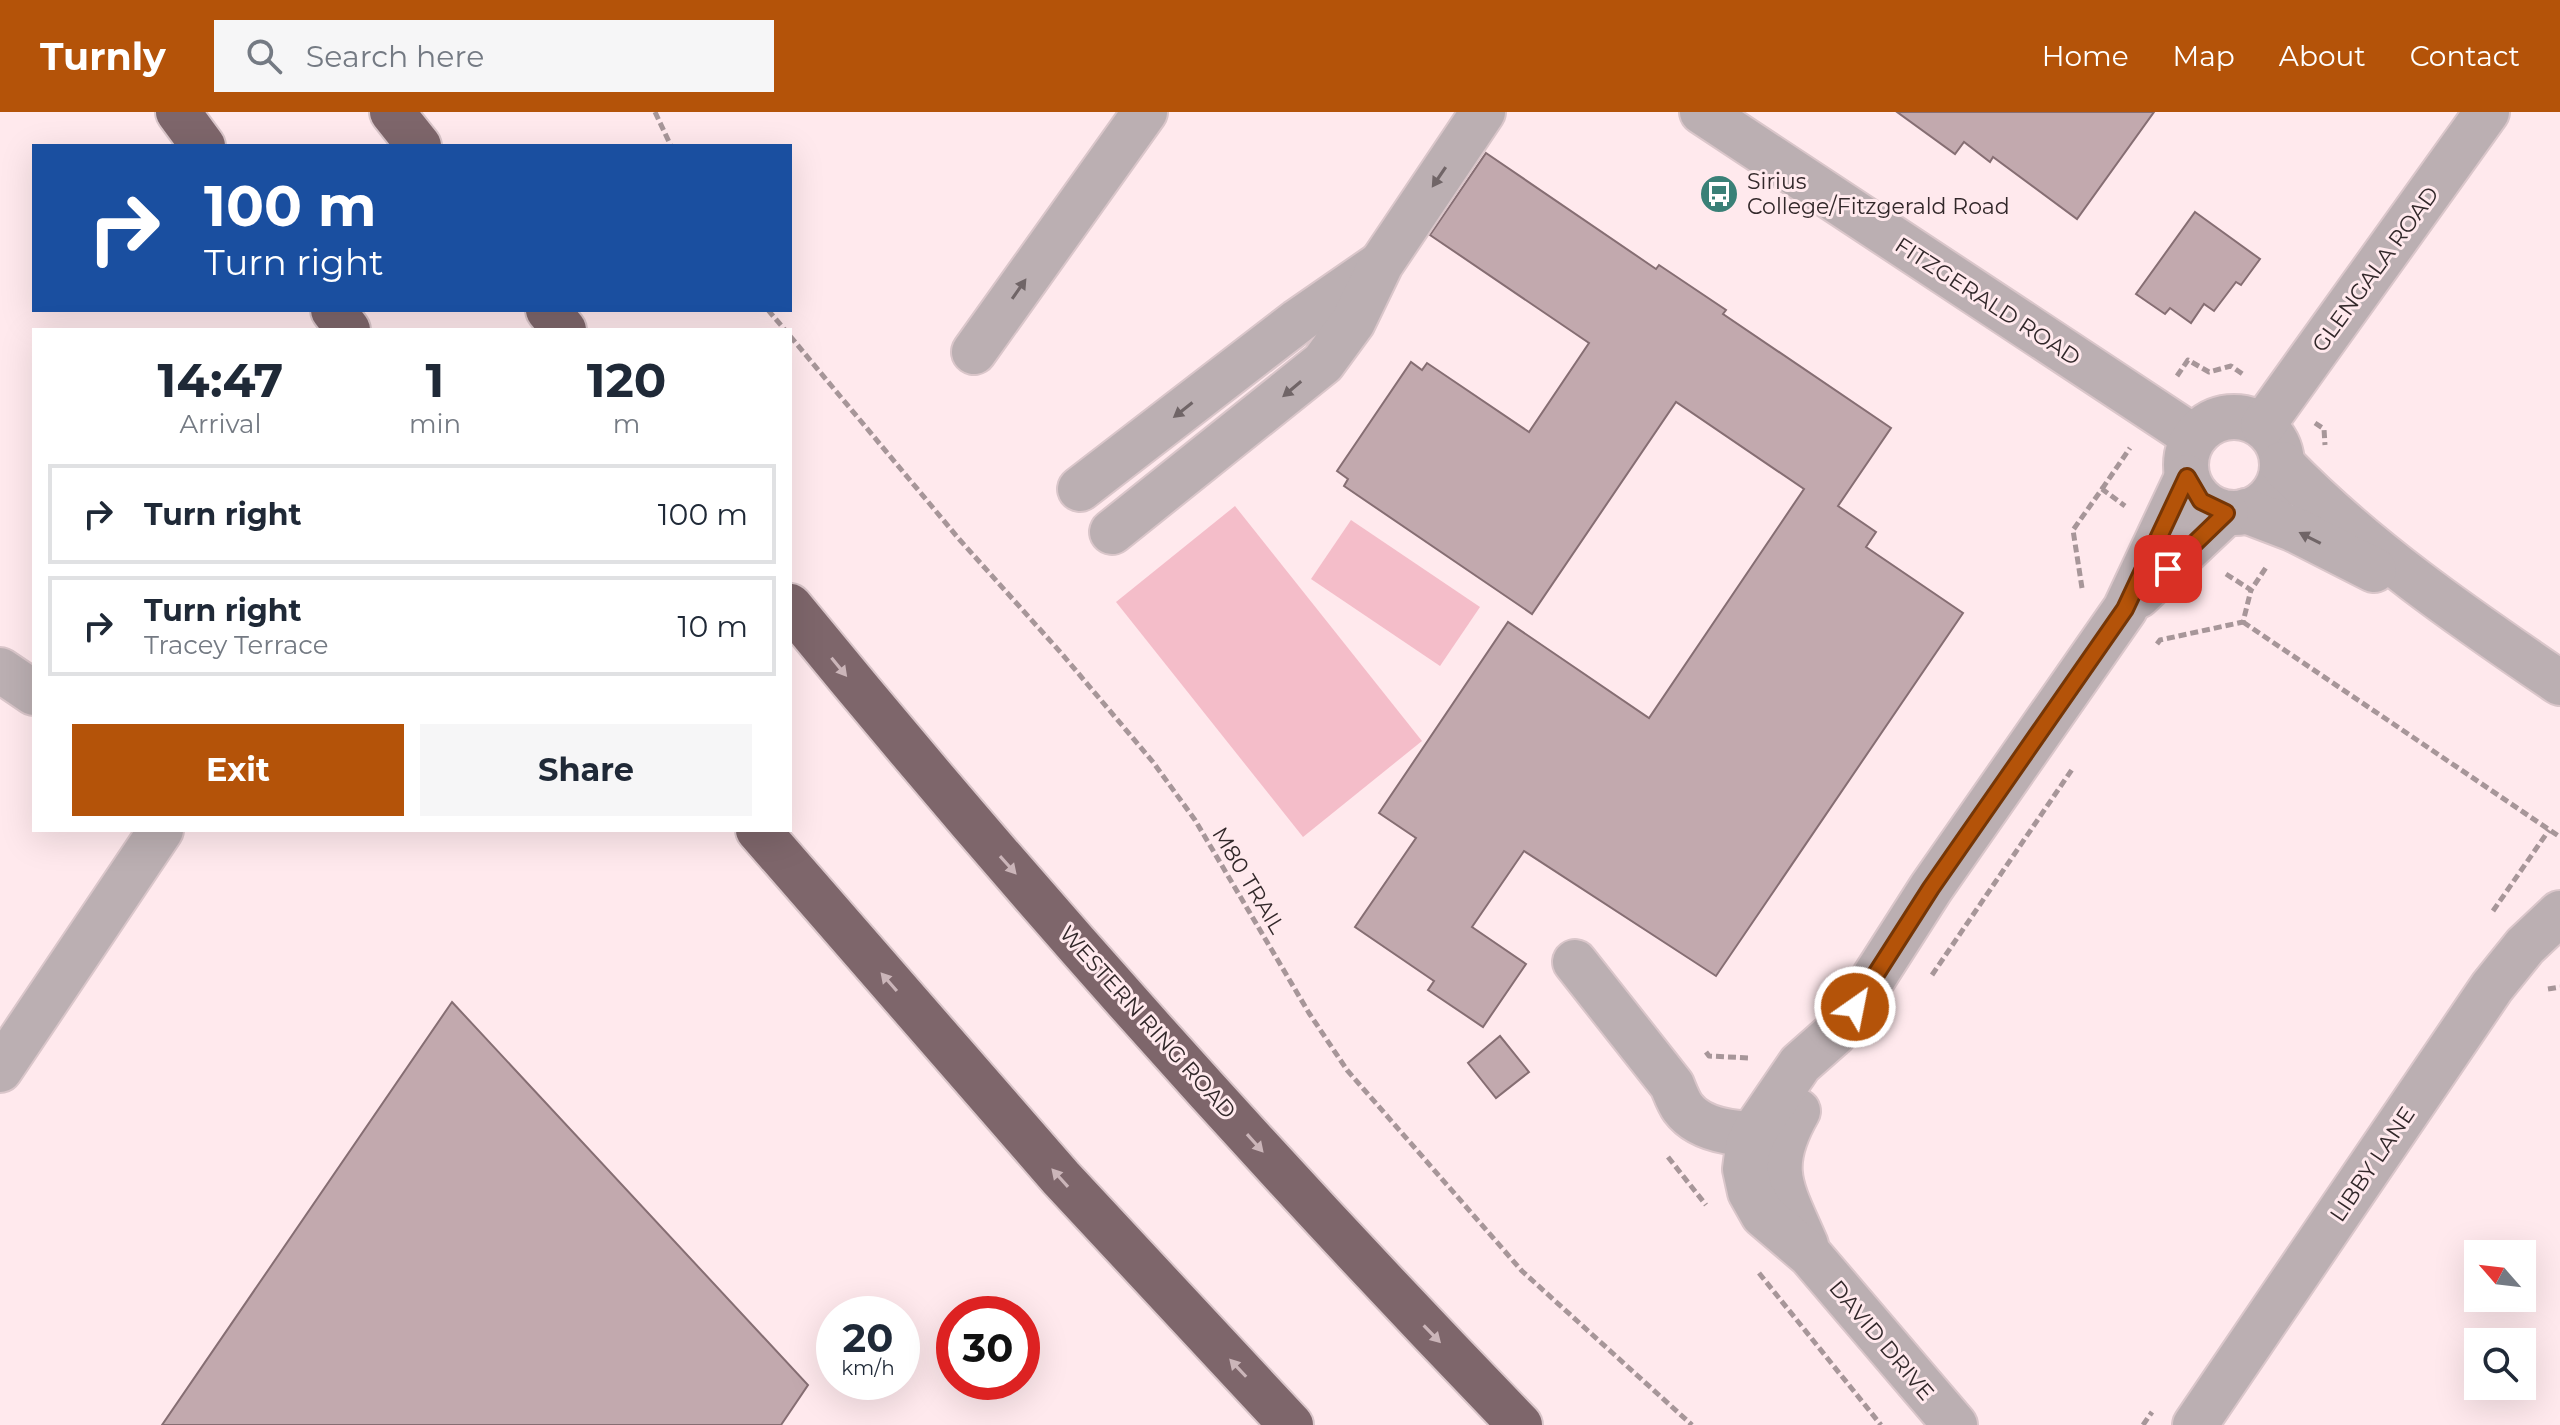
<!DOCTYPE html>
<style>
body{margin:0;font-family:Montserrat,sans-serif;background:#f6f6f7;color:#1f2937;height:100vh;display:flex;flex-direction:column;font-size:30px;white-space:nowrap}
*{box-sizing:border-box;margin:0}
p{font-size:26px;color:#747a83}
.icon{flex:none;width:44px;height:44px;fill:none;stroke:currentColor;stroke-width:2;stroke-linecap:round;stroke-linejoin:round}
.map{position:relative;flex:1;overflow:hidden}
.details{position:absolute;left:32px;top:216px;width:760px;height:504px;display:flex;flex-direction:column;background:#fff;border-radius:0px;box-shadow:0 8px 32px #0002}
.details>*{flex:none}
.hud{position:absolute;left:32px;top:32px;width:760px;height:168px;border-radius:0px;box-shadow:0 8px 32px #0002;background:#1a4fa0;color:#fff;overflow:hidden}
.needle{width:52px;rotate:298deg}
.fabs{position:absolute;left:2464px;top:1128px;display:grid;gap:16px}
.fabs a{display:grid;place-items:center;width:72px;height:72px;border-radius:0px;background:#fff;box-shadow:0 8px 32px #0002;font-size:40px}
.speed{position:absolute;left:816px;top:1184px;display:flex;gap:16px;font-size:40px;font-weight:700;text-align:center}
.speed>*{display:grid;place-content:center;width:104px;height:104px;border-radius:50%;background:#fff;box-shadow:0 8px 32px #0002;line-height:1}
.speed small{font-size:20px;font-weight:400}
.speed .limit{border:12px solid #d22;background:#fff;color:#111}
.pin{position:absolute;display:grid;place-items:center;width:68px;height:68px;color:#fff;margin:-34px;border-radius:16px;box-shadow:0 4px 12px #0006}
.me{position:absolute;width:88px;margin:-44px;rotate:33deg;stroke-linejoin:round;filter:drop-shadow(0 0 6px #0008)}
.turn{display:flex;align-items:center;gap:28px;height:168px;padding:0 40px;font-size:36px}
.turn .icon{width:104px;height:104px;stroke-width:2.5}
.turn b{display:block;font-size:56px;line-height:68px}
.eta{display:flex;justify-content:space-evenly;align-items:center;height:136px;text-align:center}
.eta b{font-size:48px;font-weight:700;line-height:56px}
.primary-button{display:flex;gap:16px;margin-top:auto;padding:16px 40px}
.primary-button a{flex:1;height:92px;border-radius:0px;background:#b45309;color:#fff;font-size:32px;font-weight:700;line-height:92px;text-align:center}
.primary-button a+a{background:#f6f6f7;color:#1f2937}
ul{padding:0;list-style:none}
li{display:flex;align-items:center;gap:24px;height:100px;margin:0 16px 12px;padding:0 24px;border:4px solid #e0e1e3;border-radius:0px}
li div{flex:1}
li b{display:block;font-size:30px}
li em{font-style:normal}
header{display:flex;align-items:center;gap:48px;box-sizing:border-box;height:112px;padding:0 40px;background:#b45309;color:#fff}
header strong{font-size:38px}
nav{display:flex;gap:44px;margin-inline-start:auto;font-size:28px}
.search{width:560px;height:72px;background:#f6f6f7;display:flex;align-items:center;gap:20px;box-sizing:border-box;padding:0 28px;border-radius:0px;color:#747a83;font-size:30px}
.map>svg:first-child{display:block}
.green{fill:#f4bdc9}
.building{fill:#c2a9ae;stroke:#866e73;stroke-width:2}
.lines{fill:none;stroke-linecap:round;stroke-linejoin:round}
.minor-casing{stroke:#dac6ca;stroke-width:48}
.highway-casing{stroke:#dac6ca;stroke-width:48}
.path{stroke:#a79699;stroke-width:5;stroke-dasharray:8 4;stroke-linecap:butt}
.minor{stroke:#bbafb2;stroke-width:44}
.highway{stroke:#7e666b;stroke-width:44}
.oneway{fill:#706567}
.oneway2{fill:#cbb5b9}
.route-casing{stroke:#753606;stroke-width:20}
.route{stroke:#b45309;stroke-width:14}
.labels{text-anchor:middle;stroke-width:6;stroke-linejoin:round;paint-order:stroke}
.poi-label{font-size:22px;fill:#32282a;stroke:#ffe9ed;text-anchor:start}
.street-label{font-size:22px;fill:#32282a;stroke:#ffe9ed}
</style>
<header>
<strong>Turnly</strong>
<div class="search"><svg class="icon" aria-label="search" viewBox="0 0 24 24"><circle cx="10" cy="10" r="6"/><path d="M15 15l6 6"/></svg>Search here</div>
<nav><a>Home</a><a>Map</a><a>About</a><a>Contact</a></nav>
</header>
<div class="map">
<svg width="2560" height="1313" viewBox="0 0 2560 1313">
<rect width="100%" height="100%" fill="#ffe9ed"/>
<g class="green">
<path d="M 1235,394 L 1422,629 L 1303,725 L 1116,490 Z"/>
<path d="M 1351,408 L 1480,495 L 1440,554 L 1311,467 Z"/>
</g>
<g class="building">
<path d="M 1897,0 L 2154,0 L 2077,107 L 1993,45 L 1990,50 L 1964,30 L 1955,42 Z"/>
<path d="M 1486,41 L 1656,157 L 1659,153 L 1726,198 L 1723,202 L 1891,316 L 1838,394 L 1876,420 L 1866,435 L 1963,501 L 1716,864 L 1524,739 L 1472,815 L 1526,852 L 1483,915 L 1428,878 L 1434,869 L 1355,815 L 1416,726 L 1379,701 L 1508,510 L 1649,606 L 1804,377 L 1676,290 L 1532,502 L 1344,374 L 1348,367 L 1337,359 L 1411,250 L 1422,258 L 1427,251 L 1529,320 L 1589,231 L 1430,123 Z"/>
<path d="M 2195,100 L 2260,147 L 2241,173 L 2236,170 L 2214,199 L 2204,192 L 2191,211 L 2170,196 L 2165,202 L 2136,182 Z"/>
<path d="M 452,890 L 808,1273 L 781,1313 L 162,1313 Z"/>
<path d="M 1500,924 L 1529,960 L 1496,986 L 1468,951 Z"/>
</g>
<g class="lines">
<g class="minor-casing">
<g id="minor">
<path d="M 1702,0 L 2194,325"/>
<path d="M 974,240 L 1145,0"/>
<circle cx="2234" cy="353" r="48"/>
<path d="M 2263,313 L 2487,0"/>
<path d="M 2282,352 C 2364,437 2463,505 2560,571"/>
<path d="M 1080,377 L 1298,209 L 1379,153"/>
<path d="M 2246,399 L 2293,417 L 2374,458"/>
<path d="M 1112,420 L 1323,251 L 1353,210 L 1381,152 L 1483,0"/>
<path d="M 2138,484 L 2226,401"/>
<path d="M 0,558 L 34,581"/>
<path d="M 1575,850 L 1672,973 C 1675,980 1678,989 1683,996 C 1703,1023 1749,1023 1779,1022"/>
<path d="M 0,958 L 161,718"/>
<path d="M 1798,999 C 1765,1057 1782,1077 1806,1133"/>
<path d="M 1955,1313 L 1810,1143 L 1763,1103 L 1750,1080 L 1745,1057 L 1748,1034 L 1757,1015 L 1800,952 L 1834,922 L 1855,895 L 1931,776 L 2125,497 L 2187,365"/>
<path d="M 2195,1313 L 2492,875 L 2525,834 L 2560,801"/>
</g>
</g>
<g class="highway-casing">
<g id="highway">
<path d="M 178,0 L 203,34"/>
<path d="M 392,0 L 419,34"/>
<path d="M 333,198 L 348,218"/>
<path d="M 548,198 L 564,218"/>
<path d="M 790,494 C 1021,777 1266,1050 1520,1313"/>
<path d="M 758,718 L 1061,1066 L 1291,1313"/>
</g>
</g>
<g class="path">
<path d="M 655,0 L 671,34"/>
<path d="M 768,198 L 785,218"/>
<path d="M 790,224 L 959,427 L 1062,542 L 1153,650 L 1195,708 L 1309,901 L 1347,958 L 1522,1159 L 1692,1313"/>
<path d="M 2177,264 L 2188,248 L 2209,260 L 2231,254 L 2244,263"/>
<path d="M 2315,311 L 2324,317 L 2325,333"/>
<path d="M 2102,377 L 2130,336"/>
<path d="M 2226,462 L 2251,478 L 2267,454"/>
<path d="M 2082,476 L 2073,418 L 2102,377 L 2125,394"/>
<path d="M 2243,510 L 2560,725"/>
<path d="M 2157,532 L 2160,528 L 2243,510 L 2251,478"/>
<path d="M 2493,799 L 2549,718"/>
<path d="M 1932,863 L 2073,656"/>
<path d="M 2548,877 L 2560,875"/>
<path d="M 1706,940 L 1709,944 L 1750,946"/>
<path d="M 1668,1045 L 1706,1093"/>
<path d="M 1759,1161 L 1881,1313"/>
<path d="M 2143,1313 L 2152,1300"/>
</g>
<use href="#minor" class="minor"/>
<use href="#highway" class="highway"/>
</g>
<defs><path id="oneway-solid" d="M-6-.8H1V-3.2L6.5 0L1 3.2V.8H-6Z" transform="scale(2)"/></defs>
<g class="oneway">
<use href="#oneway-solid" transform="translate(1439 65) rotate(124)"/>
<use href="#oneway-solid" transform="translate(1019 177) rotate(-55)"/>
<use href="#oneway-solid" transform="translate(1292 277) rotate(140)"/>
<use href="#oneway-solid" transform="translate(1183 298) rotate(142)"/>
<use href="#oneway-solid" transform="translate(2310 426) rotate(-153)"/>
</g>
<g class="oneway2">
<use href="#oneway-solid" transform="translate(839 555) rotate(51)"/>
<use href="#oneway-solid" transform="translate(1008 753) rotate(48)"/>
<use href="#oneway-solid" transform="translate(889 870) rotate(-131)"/>
<use href="#oneway-solid" transform="translate(1255 1031) rotate(48)"/>
<use href="#oneway-solid" transform="translate(1060 1066) rotate(-132)"/>
<use href="#oneway-solid" transform="translate(1432 1222) rotate(46)"/>
<use href="#oneway-solid" transform="translate(1238 1256) rotate(-133)"/>
</g>
<g class="lines">
<g class="route-casing">
<path id="route" d="M 1855,895 L 1931,776 L 2125,497 L 2187,365 L 2201,389 L 2226,401 L 2168,457"/>
</g>
<use href="#route" class="route"/>
</g>
<defs>
<g id="bus-disc" transform="scale(2)"><circle r="9.5" fill="#3a8077" stroke="#ffe9ed"/><path d="M-5-6H5V4H4V6H2V4H-2V6H-4V4H-5ZM-3.5-4V0h7V-4ZM-3.5 1.2v1.5H-2V1.2ZM2 1.2v1.5H3.5V1.2Z" fill="#fff"/></g>
</defs>
<g fill-rule="evenodd">
<use href="#bus-disc" x="1719" y="82"/>
</g>
<g class="labels">
<g class="poi-label">
<text x="1747" y="77">Sirius<tspan x="1747" dy="25">College/Fitzgerald Road</tspan></text>
</g>
<g class="street-label">
<text transform="translate(2375 157) rotate(-54)" y="8">GLENGALA ROAD</text>
<text transform="translate(1988 189) rotate(33)" y="8">FITZGERALD ROAD</text>
<text transform="translate(1249 768) rotate(59)" y="8">M80 TRAIL</text>
<text transform="translate(1148 910) rotate(48)" y="8">WESTERN RING ROAD</text>
<text transform="translate(2372 1052) rotate(-56)" y="8">LIBBY LANE</text>
<text transform="translate(1882 1228) rotate(50)" y="8">DAVID DRIVE</text>
</g>
</g>
</svg>
<div class="fabs">
<a><svg class="needle" viewBox="-14 -14 28 28"><path d="M0-13l5 13h-10z" fill="#e53935"/><path d="M0 13l5-13h-10z" fill="#747a83"/></svg></a>
<a><svg class="icon" aria-label="search" viewBox="0 0 24 24"><circle cx="10" cy="10" r="6"/><path d="M15 15l6 6"/></svg></a>
</div>
<div class="speed"><div>20<small>km/h</small></div><div class="limit">30</div></div>
<div class="pin" style="left:2168px;top:457px;background:#d93025"><svg class="icon" aria-label="arrive" viewBox="0 0 24 24"><path d="M6 21V4h12l-3 4 3 4H6"/></svg></div>
<svg class="me" style="left:1855px;top:895px" viewBox="-20 -20 40 40"><circle r="17" fill="#b45309" stroke="#fff" stroke-width="3"/><path d="M0-11L8 9 0 5-8 9z" fill="#fff"/></svg>
<div class="hud">
<div class="turn"><svg class="icon" aria-label="right" viewBox="0 0 24 24"><path d="M7 20v-9h11M14 6l5 5-5 5"/></svg><div><b>100 m</b>Turn right</div></div>
</div>
<section class="details">
<div class="eta">
<div><b>14:47</b><p>Arrival</p></div>
<div><b>1</b><p>min</p></div>
<div><b>120</b><p>m</p></div>
</div>
<ul>
<li><svg class="icon" aria-label="right" viewBox="0 0 24 24"><path d="M7 20v-9h11M14 6l5 5-5 5"/></svg><div><b>Turn right</b></div><em>100 m</em></li>
<li><svg class="icon" aria-label="right" viewBox="0 0 24 24"><path d="M7 20v-9h11M14 6l5 5-5 5"/></svg><div><b>Turn right</b><p>Tracey Terrace</p></div><em>10 m</em></li>
</ul>
<div class="primary-button"><a>Exit</a><a>Share</a></div>
</section>
</div>
